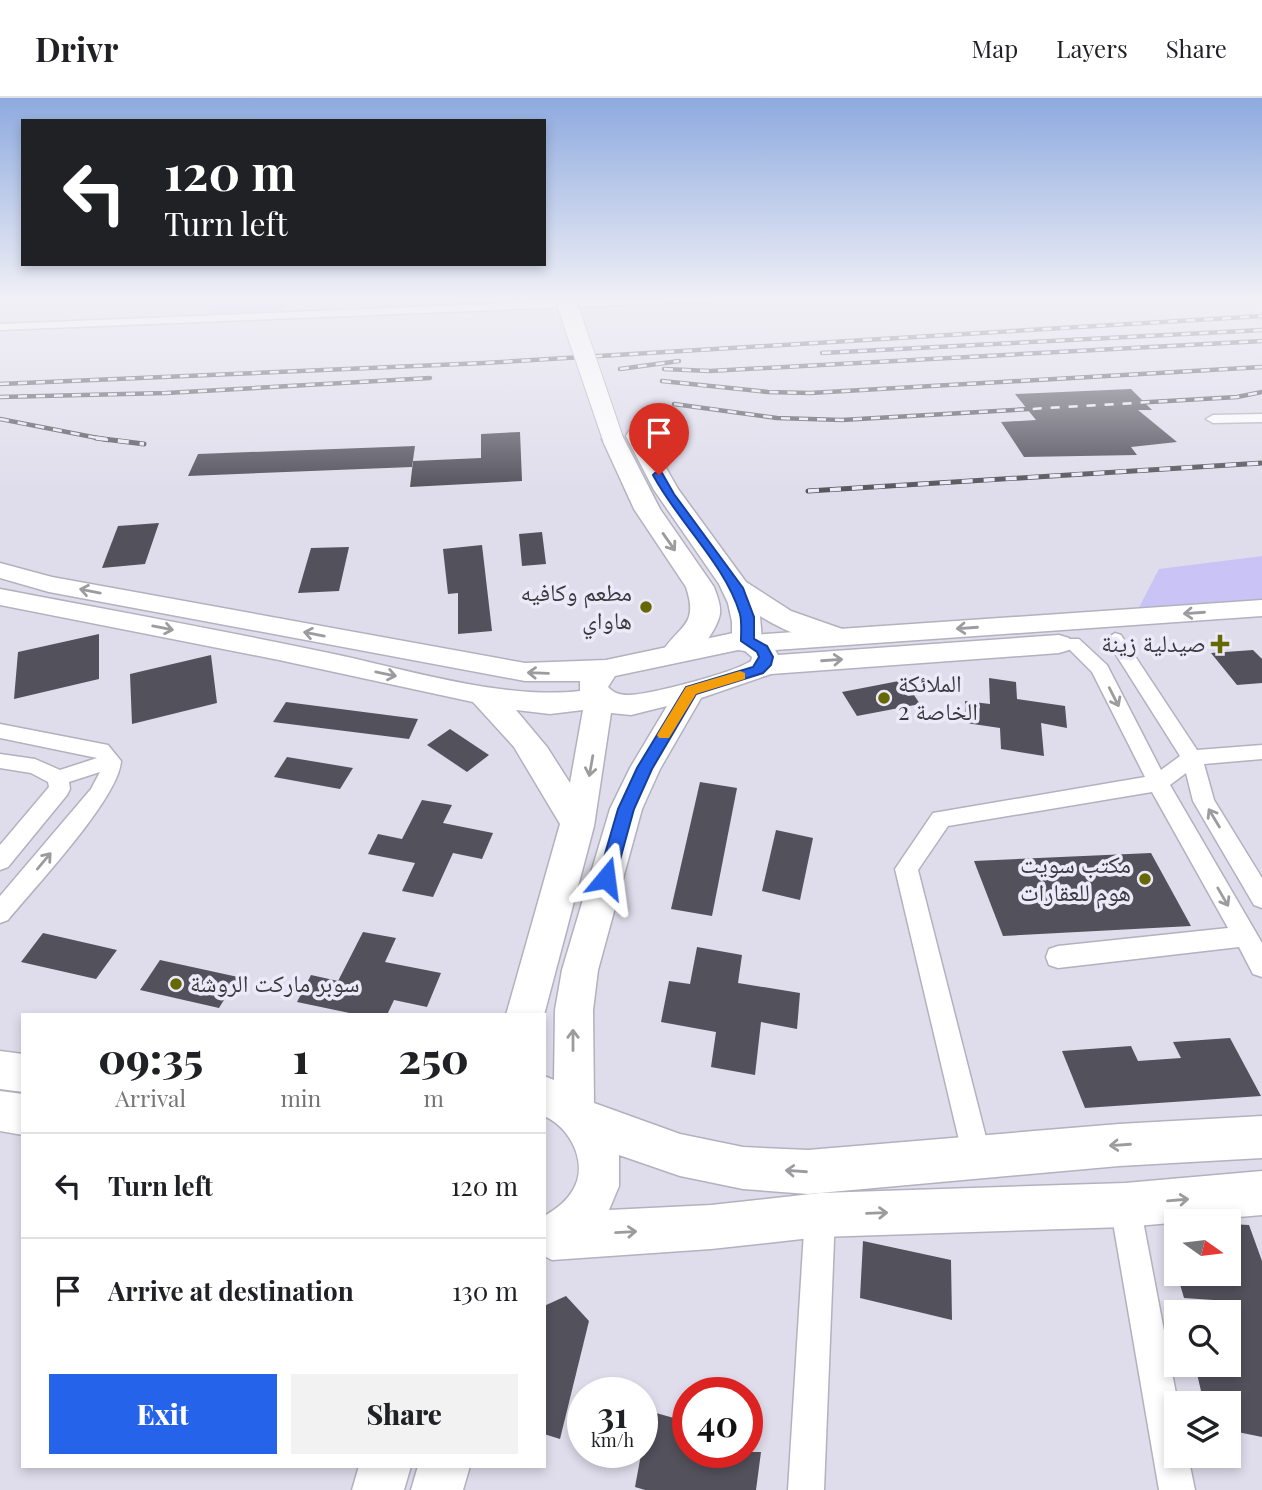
<!DOCTYPE html>
<meta charset="utf-8">
<style>
body{margin:0;font-family:"Playfair Display","Noto Naskh Arabic",serif;background:#f2f2f2;color:#202124;height:100vh;display:flex;flex-direction:column;font-size:26px;white-space:nowrap}
*{box-sizing:border-box;margin:0}
p{font-size:23px;color:#757577}
.icon{flex:none;width:38px;height:38px;fill:none;stroke:currentColor;stroke-width:2;stroke-linecap:round;stroke-linejoin:round}
.map{position:relative;flex:1;overflow:hidden}
.panel{position:absolute;left:21px;top:915px;width:525px;height:455px;display:flex;flex-direction:column;background:#fff;border-radius:0px;box-shadow:0 4px 10px #0003}
.panel>*{flex:none}
.guide{position:absolute;left:21px;top:21px;width:525px;height:147px;border-radius:0px;box-shadow:0 4px 10px #0003;background:#202124;color:#fff;overflow:hidden}
.needle{width:46px;rotate:104deg}
.tools{position:absolute;left:1164px;top:1111px;display:grid;gap:14px}
.tools a{display:grid;place-items:center;width:77px;height:77px;border-radius:0px;background:#fff;box-shadow:0 4px 10px #0003;font-size:35px}
.speed{position:absolute;left:567px;top:1279px;display:flex;gap:14px;font-size:35px;font-weight:700;text-align:center}
.speed>*{display:grid;place-content:center;width:91px;height:91px;border-radius:50%;background:#fff;box-shadow:0 4px 10px #0003;line-height:1}
.speed small{font-size:18px;font-weight:400}
.speed .limit{border:10px solid #d22;background:#fff;color:#111}
.pin{position:absolute;display:grid;place-items:center;width:60px;height:60px;color:#fff;margin:-72px -30px;border-radius:50% 50% 50% 0;rotate:-45deg;box-shadow:0 0 7px #0007}
.pin .icon{rotate:45deg}
.me{position:absolute;width:77px;margin:-38px;rotate:16deg;stroke-linejoin:round;filter:drop-shadow(0 0 5px #0008)}
.turn{display:flex;align-items:center;gap:24px;height:147px;padding:0 28px;font-size:32px}
.turn .icon{width:91px;height:91px;stroke-width:2.5}
.turn b{display:block;font-size:49px;line-height:60px}
.eta{display:flex;justify-content:space-evenly;align-items:center;height:119px;text-align:center}
.eta b{font-size:42px;font-weight:800;line-height:49px}
.primary-button{display:flex;gap:14px;margin-top:auto;padding:14px 28px}
.primary-button a{flex:1;height:80px;border-radius:0px;background:#2563eb;color:#fff;font-size:28px;font-weight:800;line-height:80px;text-align:center}
.primary-button a+a{background:#f2f2f2;color:#202124}
ul{padding:0;list-style:none}
li{display:flex;align-items:center;gap:21px;height:105px;padding:0 28px;border-top:2px solid #e0e0e0}
li div{flex:1}
li b{display:block;font-size:26px}
li em{font-style:normal}
header{display:flex;align-items:center;gap:42px;box-sizing:border-box;height:98px;padding:0 35px;background:#fff;border-bottom:2px solid #e0e0e0}
header strong{font-size:33px}
nav{display:flex;gap:38px;margin-inline-start:auto;font-size:24px}
.map>svg:first-child{display:block}
.green{fill:#cac3f5}
.building{fill:#52515c}
.lines{fill:none;stroke-linecap:round;stroke-linejoin:round}
.street-casing{stroke:#b2b1be;stroke-width:3}
.secondary-casing{stroke:#b2b1be;stroke-width:3}
.primary-casing{stroke:#b2b1be;stroke-width:3}
.street{fill:#fff;fill-rule:evenodd}
.secondary{fill:#fff;fill-rule:evenodd}
.primary{fill:#fff;fill-rule:evenodd}
.rail-far1-casing{stroke:#54545a;stroke-width:4.5}
.rail-casing{stroke:#54545a;stroke-width:5}
.rail-far1{stroke:#eceaf8;stroke-width:2.5;stroke-dasharray:9;stroke-linecap:butt}
.rail{stroke:#eceaf8;stroke-width:3.5;stroke-dasharray:11;stroke-linecap:butt}
.primary-bridge-casing{stroke:#b2b1be;stroke-width:22;stroke-linecap:butt}
.primary-bridge{stroke:#fff;stroke-width:20}
.oneway{stroke:#9c9c9e}
.route{fill:#2563eb;stroke:#184099;stroke-width:2}
.slow{fill:#f59e0b}
.poi-dot{fill:#656805;stroke:#eceaf8;stroke-width:2.5}
.labels{text-anchor:middle;stroke-width:7;stroke-linejoin:round;paint-order:stroke}
.poi-label{font-size:24px;fill:#39393e;stroke:#eceaf8;text-anchor:end}
</style>
<header>
<strong>Drivr</strong>
<nav><a>Map</a><a>Layers</a><a>Share</a></nav>
</header>
<div class="map">
<svg width="1262" height="1392" viewBox="0 0 1262 1392">
<rect width="100%" height="100%" fill="#dfddeb"/>
<g class="green">
<path d="M 220,200 L 286,200 L 283,212 L 212,216 Z"/>
<path d="M 1262,458 L 1262,510 L 1134,519 L 1159,471 Z"/>
</g>
<g class="building">
<path d="M 1131,291 L 1152,312 L 1138,312 L 1177,344 L 1131,349 L 1137,357 L 1024,359 L 1001,324 L 1036,322 L 1015,296 Z"/>
<path d="M 520,334 L 522,383 L 410,389 L 413,363 L 481,360 L 481,336 Z"/>
<path d="M 415,348 L 412,369 L 188,378 L 198,356 Z"/>
<path d="M 159,425 L 145,466 L 102,470 L 118,428 Z"/>
<path d="M 542,434 L 546,466 L 522,468 L 519,436 Z"/>
<path d="M 482,447 L 492,533 L 458,536 L 458,495 L 448,496 L 443,451 Z"/>
<path d="M 349,449 L 339,493 L 298,495 L 311,450 Z"/>
<path d="M 99,536 L 99,581 L 14,601 L 18,554 Z"/>
<path d="M 1253,552 L 1262,561 L 1262,585 L 1237,587 L 1211,555 Z"/>
<path d="M 211,557 L 217,605 L 132,626 L 130,576 Z"/>
<path d="M 989,580 L 1016,584 L 1017,601 L 1065,608 L 1067,630 L 1041,625 L 1044,658 L 1001,651 L 1000,630 L 966,625 L 965,603 L 990,606 Z"/>
<path d="M 904,582 L 920,606 L 857,618 L 842,594 Z"/>
<path d="M 286,604 L 418,621 L 409,641 L 273,624 Z"/>
<path d="M 450,631 L 489,657 L 467,674 L 427,647 Z"/>
<path d="M 287,659 L 353,670 L 340,691 L 274,679 Z"/>
<path d="M 700,684 L 737,690 L 712,818 L 671,811 Z"/>
<path d="M 422,702 L 452,707 L 443,725 L 493,735 L 482,761 L 453,755 L 433,799 L 402,793 L 415,765 L 368,756 L 378,736 L 402,741 Z"/>
<path d="M 776,732 L 813,740 L 800,802 L 762,793 Z"/>
<path d="M 1151,755 L 1191,828 L 1003,838 L 974,763 Z"/>
<path d="M 363,834 L 396,840 L 385,864 L 441,875 L 427,909 L 394,902 L 387,917 L 359,917 L 297,904 L 311,877 L 338,883 Z"/>
<path d="M 43,835 L 117,852 L 96,881 L 21,864 Z"/>
<path d="M 697,849 L 742,857 L 738,885 L 800,895 L 797,931 L 761,924 L 755,977 L 711,969 L 716,934 L 661,924 L 669,883 L 690,886 Z"/>
<path d="M 160,862 L 238,879 L 219,910 L 140,892 Z"/>
<path d="M 1230,940 L 1261,998 L 1085,1010 L 1062,953 L 1131,948 L 1138,963 L 1181,960 L 1173,944 Z"/>
<path d="M 1228,1126 L 1249,1127 L 1262,1163 L 1262,1339 L 1228,1332 L 1228,1306 L 1204,1306 L 1195,1267 L 1228,1267 L 1228,1203 L 1184,1200 L 1177,1176 L 1228,1176 Z"/>
<path d="M 863,1143 L 951,1162 L 952,1222 L 860,1200 Z"/>
<path d="M 566,1198 L 589,1223 L 560,1341 L 544,1336 L 544,1208 Z"/>
<path d="M 649,1313 L 688,1324 L 688,1354 L 761,1354 L 756,1392 L 645,1392 L 635,1389 Z"/>
</g>
<g class="lines">
<g class="street-casing">
<g id="street">
<path d="M 629,200 L 727,200 L 722,203 L 0,232 L 0,226 Z"/>
<path d="M 1262,316 L 1262,324 L 1213,325 L 1206,321 L 1213,317 Z"/>
<path d="M 1115,535 L 1121,537 L 1197,652 L 1262,647 L 1262,661 L 1204,666 L 1214,702 L 1262,780 L 1262,810 L 1254,807 L 1193,703 L 1186,675 L 1170,687 L 1262,845 L 1262,879 L 1253,876 L 1239,849 L 1058,870 L 1049,867 L 1046,859 L 1049,851 L 1058,848 L 1228,830 L 1152,694 L 948,728 L 918,772 L 991,1059 L 987,1069 L 977,1073 L 967,1069 L 963,1059 L 895,771 L 933,715 L 1145,679 L 1092,574 L 1067,549 L 1064,545 L 1067,541 L 1079,541 L 1107,567 L 1161,672 L 1180,658 L 1106,541 Z"/>
<path d="M 0,626 L 108,647 L 121,663 C 119,700 35,789 8,822 L 0,825 L 0,798 L 91,691 L 100,674 L 69,684 L 70,691 L 67,697 L 8,769 L 0,772 L 0,747 L 49,689 L 48,684 L 31,675 L 0,670 L 0,656 L 35,661 L 60,672 L 97,660 L 0,640 Z"/>
<path d="M 1125,1092 L 1135,1097 L 1140,1107 L 1178,1306 L 1176,1358 L 1188,1358 L 1195,1392 L 1159,1392 L 1110,1107 L 1115,1097 Z"/>
<path d="M 820,1102 L 830,1107 L 835,1117 L 824,1392 L 788,1392 L 805,1117 L 810,1107 Z"/>
</g>
</g>
<g class="secondary-casing">
<g id="secondary">
<path d="M 0,465 L 52,479 L 525,565 L 606,562 L 738,534 L 752,537 L 1262,502 L 1262,518 L 775,552 L 778,557 L 1059,537 L 1069,540 L 1072,546 L 1069,552 L 1059,555 L 771,576 L 701,600 L 660,671 L 642,711 L 598,872 L 593,912 L 594,1005 L 680,1036 L 743,1049 L 808,1052 L 1119,1026 L 1262,1018 L 1262,1060 L 1119,1068 L 808,1096 L 743,1091 L 680,1078 L 619,1057 L 619,1088 L 609,1112 L 711,1107 L 820,1095 L 1125,1085 L 1262,1073 L 1262,1117 L 1125,1129 L 820,1139 L 711,1151 L 552,1162 L 544,1158 L 544,1118 C 555,1112 566,1104 573,1092 C 589,1065 570,1029 544,1018 L 544,978 L 554,982 L 555,912 L 562,872 L 610,711 L 630,670 L 667,608 L 631,617 L 611,615 L 594,728 L 544,917 L 506,917 L 560,726 L 514,649 L 473,604 L 279,562 L 0,507 L 0,491 C 110,512 220,532 329,555 C 405,571 503,602 580,593 L 580,583 L 525,583 L 49,494 L 0,480 ZM 738,552 L 745,553 L 752,559 L 751,563 C 733,575 649,597 628,597 C 619,597 614,595 608,589 L 615,578 ZM 516,612 L 550,616 L 583,612 L 570,685 L 547,649 Z"/>
<path d="M 0,953 L 23,956 L 23,994 L 0,991 Z"/>
<path d="M 0,993 L 23,996 L 23,1037 L 0,1033 Z"/>
<path d="M 359,1368 L 411,1368 L 404,1392 L 352,1392 Z"/>
<path d="M 418,1368 L 470,1368 L 463,1392 L 411,1392 Z"/>
</g>
</g>
<g class="primary-casing">
<g id="primary">
<path d="M 637,331 L 645,333 L 678,391 L 746,484 L 791,513 L 845,532 L 850,539 L 845,546 C 824,551 778,530 760,518 L 762,543 L 758,550 L 747,553 L 736,550 L 732,543 L 732,524 L 728,505 L 719,486 L 654,392 L 626,338 L 629,333 Z"/>
<path d="M 613,334 L 621,336 L 624,341 L 660,411 L 714,489 C 717,498 721,506 720,516 C 717,531 701,553 688,561 C 681,565 674,563 666,561 L 662,554 C 679,527 699,528 686,489 L 634,411 L 602,341 L 605,336 Z"/>
</g>
</g>
<use href="#street" class="street"/>
<use href="#secondary" class="secondary"/>
<use href="#primary" class="primary"/>
<g class="rail-far1-casing">
<g id="rail-far1">
<path d="M 822,255 L 1262,232"/>
<path d="M 620,271 L 679,263"/>
<path d="M 664,271 L 710,273 L 1262,243"/>
<path d="M 662,283 L 768,294 L 810,295 L 1262,269"/>
<path d="M 0,286 L 484,265 L 1262,218"/>
<path d="M 0,299 L 166,295 L 430,280"/>
<path d="M 674,306 L 777,320 L 842,322 L 1237,299 L 1262,294"/>
<path d="M 0,321 L 108,342"/>
</g>
</g>
<g class="rail-casing">
<g id="rail">
<path d="M 96,340 L 144,346"/>
<path d="M 808,393 L 1262,365"/>
</g>
</g>
<use href="#rail-far1" class="rail-far1"/>
<use href="#rail" class="rail"/>
<g class="primary-bridge-casing">
<path id="primary-bridge" d="M 565,200 L 613,341"/>
</g>
<use href="#primary-bridge" class="primary-bridge"/>
</g>
<defs><path id="oneway-shaft" d="M-6 0H5M1.5-3L5.5 0L1.5 3" fill="none" stroke-width="1.6" stroke-linecap="round" stroke-linejoin="round" transform="scale(1.75)"/></defs>
<g class="oneway">
<use href="#oneway-shaft" transform="translate(669 444) rotate(55)"/>
<use href="#oneway-shaft" transform="translate(90 493) rotate(-169)"/>
<use href="#oneway-shaft" transform="translate(1194 515) rotate(176)"/>
<use href="#oneway-shaft" transform="translate(163 530) rotate(11)"/>
<use href="#oneway-shaft" transform="translate(967 530) rotate(176)"/>
<use href="#oneway-shaft" transform="translate(314 536) rotate(-169)"/>
<use href="#oneway-shaft" transform="translate(832 562) rotate(-4)"/>
<use href="#oneway-shaft" transform="translate(538 575) rotate(-178)"/>
<use href="#oneway-shaft" transform="translate(386 576) rotate(12)"/>
<use href="#oneway-shaft" transform="translate(1114 599) rotate(63)"/>
<use href="#oneway-shaft" transform="translate(591 668) rotate(100)"/>
<use href="#oneway-shaft" transform="translate(1214 720) rotate(-121)"/>
<use href="#oneway-shaft" transform="translate(44 763) rotate(-50)"/>
<use href="#oneway-shaft" transform="translate(1223 799) rotate(60)"/>
<use href="#oneway-shaft" transform="translate(573 942) rotate(-90)"/>
<use href="#oneway-shaft" transform="translate(1120 1047) rotate(176)"/>
<use href="#oneway-shaft" transform="translate(796 1073) rotate(-176)"/>
<use href="#oneway-shaft" transform="translate(1178 1102) rotate(-5)"/>
<use href="#oneway-shaft" transform="translate(877 1115) rotate(-2)"/>
<use href="#oneway-shaft" transform="translate(626 1134) rotate(-3)"/>
</g>
<linearGradient id="sky" x2="0" y2="1"><stop stop-color="#8daadf"/><stop offset="0.51" stop-color="#f1f0f6"/><stop offset="1" stop-color="#f1f0f6" stop-opacity="0"/></linearGradient>
<rect width="1262" height="395" fill="url(#sky)"/>
<path class="route" d="M 655,375 L 662,375 L 674,396 L 743,490 L 754,519 L 754,541 L 767,548 L 773,559 L 771,567 L 763,575 L 696,596 L 652,671 L 634,711 L 615,780 L 612,785 L 600,785 L 598,780 L 618,711 L 637,670 L 686,589 L 753,569 L 759,559 L 757,554 L 741,543 C 741,534 742,524 740,516 C 725,466 678,424 653,377 Z"/>
<path class="slow" d="M 740,573 L 745,575 L 745,581 L 696,596 L 669,640 L 659,640 L 657,637 L 686,589 Z"/>
<g class="poi-dot">
<circle cx="646" cy="509" r="7"/>
<path d="M1216.5 535.5h7v7h7v7h-7v7h-7v-7h-7v-7h7z"/>
<circle cx="884" cy="600" r="7"/>
<circle cx="1145" cy="781" r="7"/>
<circle cx="176" cy="886" r="7"/>
</g>
<g class="labels">
<g class="poi-label">
<text x="632" y="503">مطعم وكافيه<tspan x="632" dy="28">هاواي</tspan></text>
<text x="1206" y="554">صيدلية زينة</text>
<text x="898" y="594" text-anchor="start">الملائكة<tspan x="898" dy="28">الخاصة 2</tspan></text>
<text x="1131" y="775">مكتب سويت<tspan x="1131" dy="28">هوم للعقارات</tspan></text>
<text x="190" y="894" text-anchor="start">سوبر ماركت الروشة</text>
</g>
</g>
</svg>
<div class="tools">
<a><svg class="needle" viewBox="-14 -14 28 28"><path d="M0-13l5 13h-10z" fill="#e53935"/><path d="M0 13l5-13h-10z" fill="#757577"/></svg></a>
<a><svg class="icon" aria-label="search" viewBox="0 0 24 24"><circle cx="10" cy="10" r="6"/><path d="M15 15l6 6"/></svg></a>
<a><svg class="icon" aria-label="layers" viewBox="0 0 24 24"><path d="M12 4l9 5-9 5-9-5zM3 14l9 5 9-5"/></svg></a>
</div>
<div class="speed"><div>31<small>km/h</small></div><div class="limit">40</div></div>
<div class="pin" style="left:659px;top:377px;background:#d93025"><svg class="icon" aria-label="arrive" viewBox="0 0 24 24"><path d="M6 21V4h12l-3 4 3 4H6"/></svg></div>
<svg class="me" style="left:606px;top:780px" viewBox="-20 -20 40 40"><path d="M0-17L14 15 0 8-14 15z" fill="#2563eb" stroke="#fff" stroke-width="4"/></svg>
<div class="guide">
<div class="turn"><svg class="icon" aria-label="left" viewBox="0 0 24 24"><path d="M17 20v-9H6M10 6l-5 5 5 5"/></svg><div><b>120 m</b>Turn left</div></div>
</div>
<section class="panel">
<div class="eta">
<div><b>09:35</b><p>Arrival</p></div>
<div><b>1</b><p>min</p></div>
<div><b>250</b><p>m</p></div>
</div>
<ul>
<li><svg class="icon" aria-label="left" viewBox="0 0 24 24"><path d="M17 20v-9H6M10 6l-5 5 5 5"/></svg><div><b>Turn left</b></div><em>120 m</em></li>
<li><svg class="icon" aria-label="arrive" viewBox="0 0 24 24"><path d="M6 21V4h12l-3 4 3 4H6"/></svg><div><b>Arrive at destination</b></div><em>130 m</em></li>
</ul>
<div class="primary-button"><a>Exit</a><a>Share</a></div>
</section>
</div>
